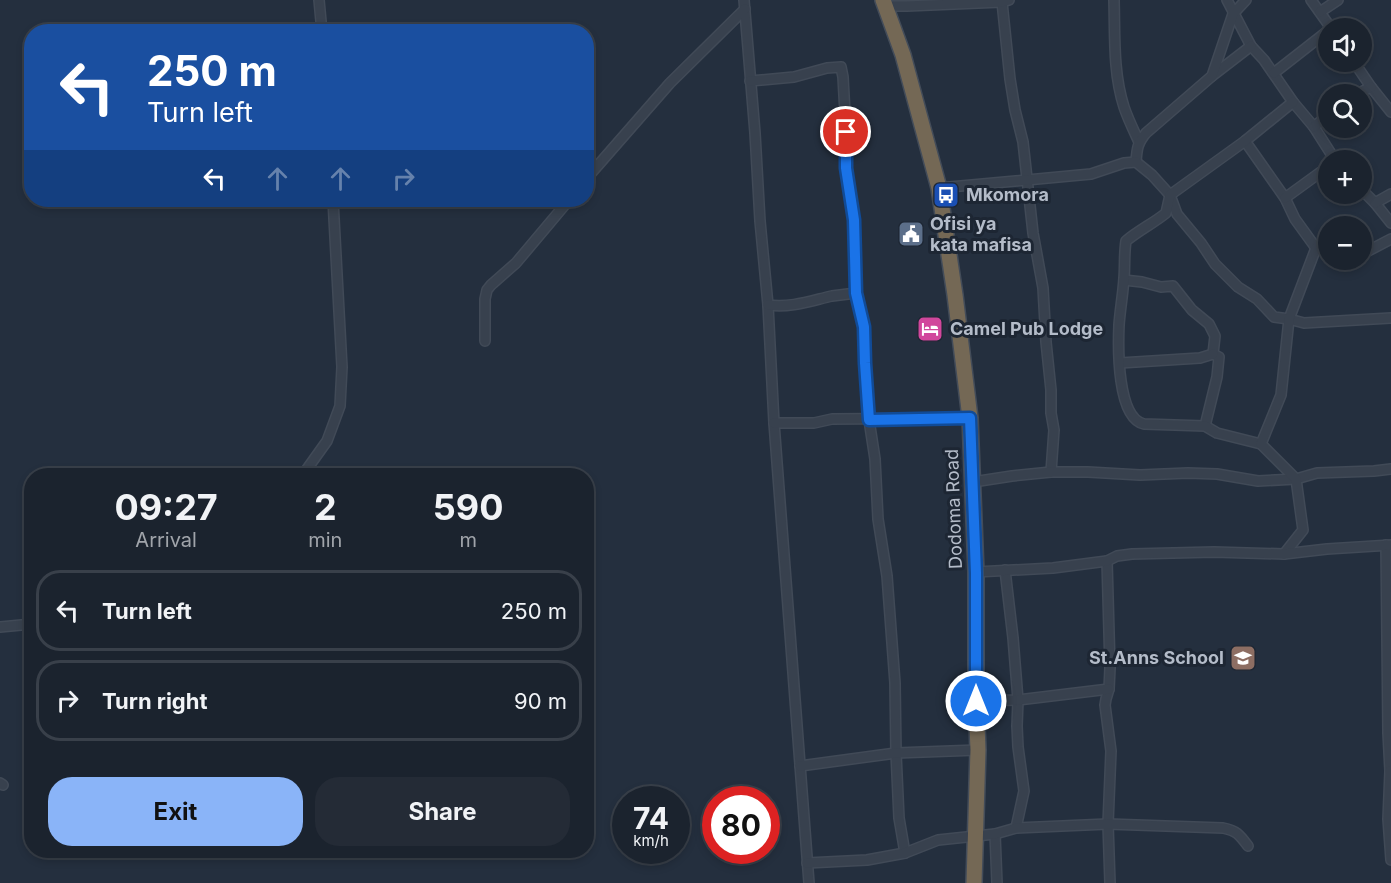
<!DOCTYPE html>
<meta charset="utf-8">
<style>
body{margin:0;font-family:Inter,sans-serif;background:#242b36;color:#f1f3f6;height:100vh;display:flex;flex-direction:column;font-size:22px;white-space:nowrap}
*{box-sizing:border-box;margin:0}
p{font-size:20px;color:#a0a4aa}
.icon{flex:none;width:33px;height:33px;fill:none;stroke:currentColor;stroke-width:2;stroke-linecap:round;stroke-linejoin:round}
.map{position:relative;flex:1;overflow:hidden}
.sheet{position:absolute;left:24px;top:468px;width:570px;height:390px;display:flex;flex-direction:column;background:#1b232e;border-radius:24px;box-shadow:0 3px 9px #0003,0 0 0 2px #39404a}
.sheet>*{flex:none}
.top-card{position:absolute;left:24px;top:24px;width:570px;height:183px;border-radius:24px;box-shadow:0 3px 9px #0003,0 0 0 2px #39404a;background:#1a4fa0;color:#fff;overflow:hidden}
.fabs{position:absolute;left:1318px;top:18px;display:grid;gap:12px}
.fabs a{display:grid;place-items:center;width:54px;height:54px;border-radius:50%;background:#1b232e;box-shadow:0 3px 9px #0003,0 0 0 2px #39404a;font-size:30px}
.speed{position:absolute;left:612px;top:786px;display:flex;gap:12px;font-size:30px;font-weight:700;text-align:center}
.speed>*{display:grid;place-content:center;width:78px;height:78px;border-radius:50%;background:#1b232e;box-shadow:0 3px 9px #0003,0 0 0 2px #39404a;line-height:1}
.speed small{font-size:15px;font-weight:400}
.speed .limit{border:9px solid #d22;background:#fff;color:#111}
.pin{position:absolute;display:grid;place-items:center;width:51px;height:51px;color:#fff;margin:-26px;border:3px solid #fff;border-radius:50%;box-shadow:0 2px 6px #0007}
.me{position:absolute;width:66px;margin:-33px;rotate:0deg;stroke-linejoin:round;filter:drop-shadow(0 0 4px #0008)}
.turn{display:flex;align-items:center;gap:21px;height:126px;padding:0 24px;font-size:27px}
.turn .icon{width:78px;height:78px;stroke-width:2.5}
.turn b{display:block;font-size:42px;line-height:51px}
.lanes{display:flex;align-items:center;height:57px;padding:0 24px;background:#0003;justify-content:center;gap:30px;direction:ltr}
.lanes .off{opacity:.35}
.eta{display:flex;justify-content:space-evenly;align-items:center;height:102px;text-align:center}
.eta b{font-size:36px;font-weight:700;line-height:42px}
.primary-button{display:flex;gap:12px;margin-top:auto;padding:12px 24px}
.primary-button a{flex:1;height:69px;border-radius:24px;background:#8ab4f8;color:#111;font-size:24px;font-weight:700;line-height:69px;text-align:center}
.primary-button a+a{background:#242b36;color:#f1f3f6}
ul{padding:0;list-style:none}
li{display:flex;align-items:center;gap:18px;height:81px;margin:0 12px 9px;padding:0 12px;border:3px solid #39404a;border-radius:24px}
li div{flex:1}
li b{display:block;font-size:22px}
li em{font-style:normal}
.map>svg:first-child{display:block}
.lines{fill:none;stroke-linecap:round;stroke-linejoin:round}
.minor-casing{stroke:#414a57;stroke-width:12}
.highway-casing{stroke:#434c59;stroke-width:18}
.minor{stroke:#38414e;stroke-width:9}
.highway{stroke:#746855;stroke-width:15}
.route-casing{stroke:#114b97;stroke-width:15}
.route{stroke:#1a73e8;stroke-width:10}
.labels{text-anchor:middle;stroke-width:6;stroke-linejoin:round;paint-order:stroke}
.poi-label{font-size:18px;font-weight:bold;fill:#b4bcc9;stroke:#1d2633;text-anchor:start}
.street-label{font-size:18px;fill:#b4bcc9;stroke:#1d2633}
</style>
<div class="map">
<svg width="1391" height="883" viewBox="0 0 1391 883">
<rect width="100%" height="100%" fill="#242f3e"/>
<g class="lines">
<g class="minor-casing">
<g id="minor">
<path d="M 319,0 L 322,32"/>
<path d="M 744,0 L 755,133 L 760,221 L 768,305 L 774,423 L 809,883"/>
<path d="M 1114,0 C 1115,36 1113,73 1124,107 C 1128,119 1134,131 1139,142"/>
<path d="M 1227,0 L 1251,46 L 1264,60 L 1293,102 L 1314,127 L 1335,160"/>
<path d="M 1311,0 L 1331,28"/>
<path d="M 1002,2 L 1010,79 L 1015,110 L 1023,142 L 1033,233 L 1043,288 L 1046,342 L 1051,390 L 1051,413 L 1054,430 L 1051,472"/>
<path d="M 885,6 L 907,6 L 1002,2 L 1009,0"/>
<path d="M 1320,12 L 1338,0"/>
<path d="M 1354,62 L 1371,87 L 1391,112"/>
<path d="M 1274,73 L 1329,30"/>
<path d="M 1212,76 L 1251,46"/>
<path d="M 750,81 L 794,77 L 827,68 L 841,67 L 843,77 L 845,114 L 846,168 L 854,220 L 856,293 L 864,327 L 865,363 L 869,420 L 875,459 L 878,519 L 887,576 L 895,683 L 896,753 L 899,818 L 905,853"/>
<path d="M 1357,94 L 1371,87"/>
<path d="M 1314,127 L 1329,114"/>
<path d="M 1245,141 L 1285,198 L 1295,219 L 1316,248 L 1329,250"/>
<path d="M 1136,162 C 1137,149 1137,144 1146,133 L 1212,76 L 1233,14 L 1246,0"/>
<path d="M 586,179 L 670,83 L 745,9"/>
<path d="M 939,188 L 1091,174 L 1124,163 L 1136,162 L 1152,175 L 1170,195 L 1177,214 L 1201,243 L 1215,264 L 1238,287 L 1257,299 L 1274,317 L 1289,319 L 1304,323 L 1391,318"/>
<path d="M 1362,190 L 1375,203 L 1391,223"/>
<path d="M 1285,198 L 1329,166"/>
<path d="M 1375,203 L 1391,194"/>
<path d="M 1362,252 L 1368,251 L 1391,239"/>
<path d="M 1124,280 L 1142,282 L 1161,287 L 1173,286 L 1192,310 L 1209,324 L 1215,336 L 1213,354 L 1219,357 L 1217,377 L 1205,426"/>
<path d="M 768,305 C 791,308 810,301 832,296 C 840,295 848,294 856,293"/>
<path d="M 485,341 L 485,299 L 487,290 L 491,285 L 516,263 L 569,200"/>
<path d="M 1120,363 L 1200,358 L 1213,354"/>
<path d="M 774,423 L 814,423 L 832,419 L 970,418"/>
<path d="M 1261,444 L 1217,433 L 1205,426 L 1144,424 C 1117,418 1118,348 1119,325 C 1120,310 1123,294 1124,278 C 1125,266 1124,253 1126,241 C 1139,230 1154,223 1166,213 L 1170,195 L 1245,141 L 1293,102"/>
<path d="M 302,476 L 327,441 L 340,406 L 342,367 L 333,200"/>
<path d="M 973,482 L 1012,476 L 1051,472 L 1088,472 L 1140,475 L 1188,473 L 1217,474 L 1258,481 L 1296,479 L 1317,473 L 1374,471 L 1391,469"/>
<path d="M 1386,545 L 1388,733 L 1390,771 L 1391,771"/>
<path d="M 1284,554 L 1303,530 L 1296,479 L 1261,444 L 1281,395 L 1289,319 L 1316,248"/>
<path d="M 1107,561 L 1110,668 L 1109,689 L 1106,699 L 1105,705 L 1111,751 L 1108,824 L 1110,883"/>
<path d="M 1005,570 L 1013,638 L 1018,700 L 1017,726 L 1018,747 L 1024,791 L 1016,828"/>
<path d="M 976,572 L 1053,568 L 1107,561 L 1117,556 L 1132,554 L 1214,552 L 1284,554 L 1327,549 L 1391,545"/>
<path d="M 0,627 L 32,624"/>
<path d="M 976,701 L 1018,700 L 1109,689"/>
<path d="M 800,766 L 896,753 L 978,750"/>
<path d="M 1390,771 L 1388,819 L 1391,860"/>
<path d="M 0,783 L 3,785"/>
<path d="M 995,834 L 997,883"/>
<path d="M 807,863 L 867,860 L 905,853 L 938,840 L 995,834 L 1016,828 L 1108,824 L 1223,828 C 1237,831 1239,834 1248,846"/>
</g>
</g>
<g class="highway-casing">
<path id="highway" d="M 883,0 L 903,55 L 939,188 L 955,295 L 970,418 L 976,572 L 976,701 L 978,750 L 974,883"/>
</g>
<use href="#minor" class="minor"/>
<use href="#highway" class="highway"/>
</g>
<g class="lines">
<g class="route-casing">
<path id="route" d="M 846,132 L 846,168 L 854,220 L 856,293 L 864,327 L 865,363 L 869,420 L 970,418 L 976,573 L 976,701"/>
</g>
<use href="#route" class="route"/>
</g>
<defs>
<g id="bus-square" transform="scale(1.35)"><rect x="-9" y="-9" width="18" height="18" rx="4" fill="#1a4fb4" stroke="#1d2633"/><path d="M-5-6H5V4H4V6H2V4H-2V6H-4V4H-5ZM-3.5-4V0h7V-4ZM-3.5 1.2v1.5H-2V1.2ZM2 1.2v1.5H3.5V1.2Z" fill="#fff"/></g>
<g id="civic-square" transform="scale(1.35)"><rect x="-9" y="-9" width="18" height="18" rx="4" fill="#5c6f8a" stroke="#1d2633"/><path d="M-.6-6.5H3V-4.5H.6V-3L4-1V1h2V6H-6V1h2V-1L-.6-3ZM-1.2 2.5V6h2.4V2.5Z" fill="#fff"/></g>
<g id="hotel-square" transform="scale(1.35)"><rect x="-9" y="-9" width="18" height="18" rx="4" fill="#d1479c" stroke="#1d2633"/><path d="M-6-4.5h1.5V1H6V5H4.5V3h-9V5H-6ZM-4 0a1.8 1.8 0 1 1 3.6 0ZM.5 0V-2.5h3Q6-2.5 6 0Z" fill="#fff"/></g>
<g id="school-square" transform="scale(1.35)"><rect x="-9" y="-9" width="18" height="18" rx="4" fill="#8d6e63" stroke="#1d2633"/><path d="M0-5L7-2L0 1L-7-2ZM-4 1L0 2.5L4 1V4Q0 6-4 4Z" fill="#fff"/></g>
</defs>
<g fill-rule="evenodd">
<use href="#bus-square" x="946" y="195"/>
<use href="#civic-square" x="911" y="234"/>
<use href="#hotel-square" x="930" y="329"/>
<use href="#school-square" x="1243" y="658"/>
</g>
<g class="labels">
<g class="poi-label">
<text x="966" y="201">Mkomora</text>
<text x="930" y="230">Ofisi ya<tspan x="930" dy="21">kata mafisa</tspan></text>
<text x="950" y="335">Camel Pub Lodge</text>
<text x="1224" y="664" text-anchor="end">St.Anns School</text>
</g>
<g class="street-label">
<text transform="translate(954 509) rotate(-92)" y="6">Dodoma Road</text>
</g>
</g>
</svg>
<div class="fabs">
<a><svg class="icon" aria-label="sound" viewBox="0 0 24 24"><path d="M4 9h4l5-4v14l-5-4H4zM17 9q2 3 0 6"/></svg></a>
<a><svg class="icon" aria-label="search" viewBox="0 0 24 24"><circle cx="10" cy="10" r="6"/><path d="M15 15l6 6"/></svg></a>
<a>+</a>
<a>−</a>
</div>
<div class="speed"><div>74<small>km/h</small></div><div class="limit">80</div></div>
<div class="pin" style="left:846px;top:132px;background:#d93025"><svg class="icon" aria-label="arrive" viewBox="0 0 24 24"><path d="M6 21V4h12l-3 4 3 4H6"/></svg></div>
<svg class="me" style="left:976px;top:701px" viewBox="-20 -20 40 40"><circle r="17" fill="#1a73e8" stroke="#fff" stroke-width="3"/><path d="M0-11L8 9 0 5-8 9z" fill="#fff"/></svg>
<div class="top-card">
<div class="turn"><svg class="icon" aria-label="left" viewBox="0 0 24 24"><path d="M17 20v-9H6M10 6l-5 5 5 5"/></svg><div><b>250 m</b>Turn left</div></div>
<div class="lanes"><svg class="icon" aria-label="left" viewBox="0 0 24 24"><path d="M17 20v-9H6M10 6l-5 5 5 5"/></svg><svg class="icon off" aria-label="ahead" viewBox="0 0 24 24"><path d="M12 20V5M6 11l6-6 6 6"/></svg><svg class="icon off" aria-label="ahead" viewBox="0 0 24 24"><path d="M12 20V5M6 11l6-6 6 6"/></svg><svg class="icon off" aria-label="right" viewBox="0 0 24 24"><path d="M7 20v-9h11M14 6l5 5-5 5"/></svg></div>
</div>
<section class="sheet">
<div class="eta">
<div><b>09:27</b><p>Arrival</p></div>
<div><b>2</b><p>min</p></div>
<div><b>590</b><p>m</p></div>
</div>
<ul>
<li><svg class="icon" aria-label="left" viewBox="0 0 24 24"><path d="M17 20v-9H6M10 6l-5 5 5 5"/></svg><div><b>Turn left</b></div><em>250 m</em></li>
<li><svg class="icon" aria-label="right" viewBox="0 0 24 24"><path d="M7 20v-9h11M14 6l5 5-5 5"/></svg><div><b>Turn right</b></div><em>90 m</em></li>
</ul>
<div class="primary-button"><a>Exit</a><a>Share</a></div>
</section>
</div>
